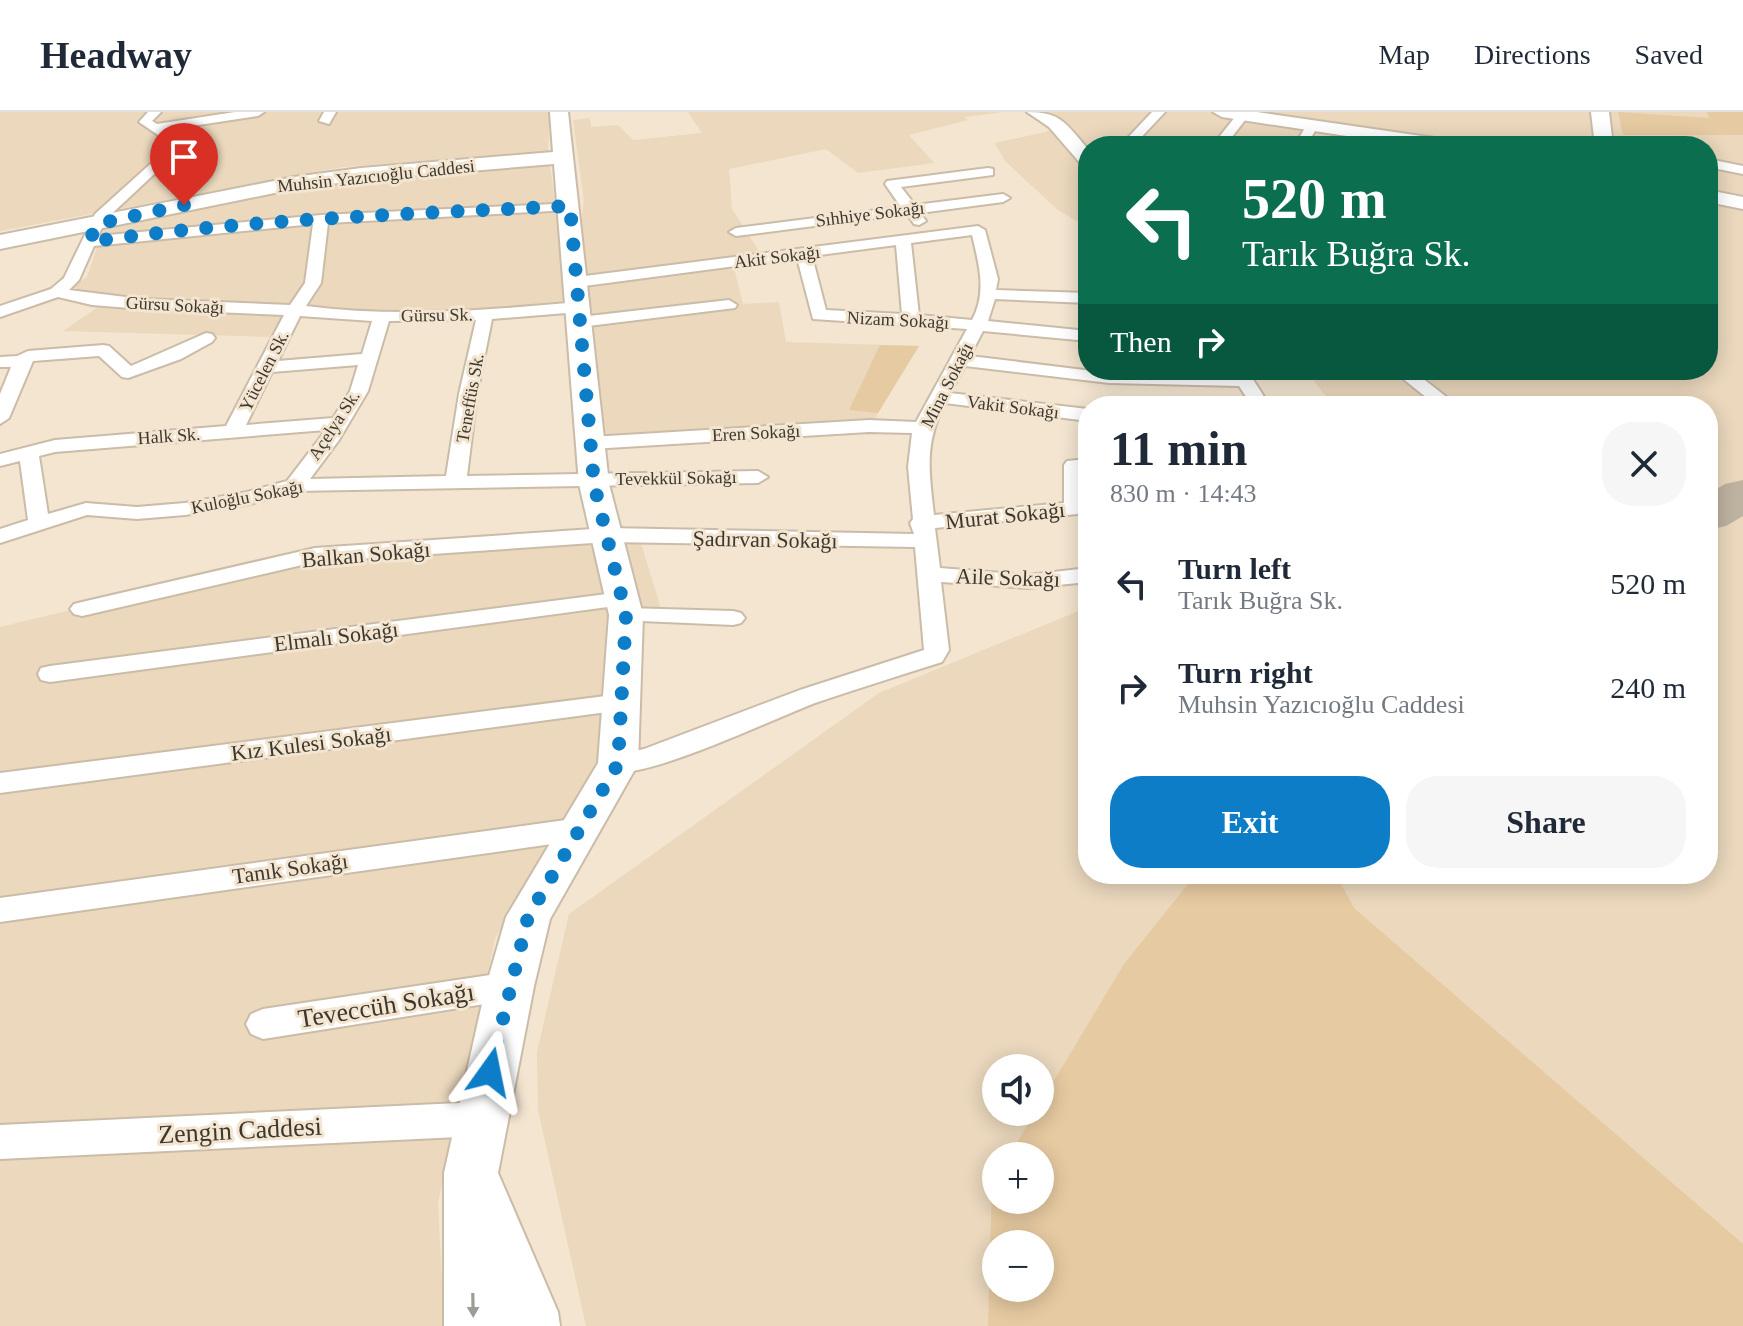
<!DOCTYPE html>
<meta charset="utf-8">
<style>
body{margin:0;font-family:Georgia,serif;background:#f6f6f7;color:#1f2937;height:100vh;display:flex;flex-direction:column;font-size:30px;white-space:nowrap}
*{box-sizing:border-box;margin:0}
p{font-size:26px;color:#747a83}
.icon{flex:none;width:44px;height:44px;fill:none;stroke:currentColor;stroke-width:2;stroke-linecap:round;stroke-linejoin:round}
.map{position:relative;flex:1;overflow:hidden}
.panel{position:absolute;left:1078px;top:284px;width:640px;height:488px;display:flex;flex-direction:column;background:#fff;border-radius:32px;box-shadow:0 4px 20px #0003}
.panel>*{flex:none}
.banner{position:absolute;left:1078px;top:24px;width:640px;height:244px;border-radius:32px;box-shadow:0 4px 20px #0003;background:#0b6e4f;color:#fff;overflow:hidden}
.fabs{position:absolute;left:982px;top:942px;display:grid;gap:16px}
.fabs a{display:grid;place-items:center;width:72px;height:72px;border-radius:50%;background:#fff;box-shadow:0 4px 20px #0003;font-size:40px}
.pin{position:absolute;display:grid;place-items:center;width:68px;height:68px;color:#fff;margin:-82px -34px;border-radius:50% 50% 50% 0;rotate:-45deg;box-shadow:0 0 8px #0007}
.pin .icon{rotate:45deg}
.me{position:absolute;width:88px;margin:-44px;rotate:12deg;stroke-linejoin:round;filter:drop-shadow(0 0 6px #0008)}
.turn{display:flex;align-items:center;gap:28px;height:168px;padding:0 32px;font-size:36px}
.turn .icon{width:104px;height:104px;stroke-width:2.5}
.turn b{display:block;font-size:56px;line-height:68px}
.then{display:flex;align-items:center;height:76px;padding:0 32px;background:#0003;gap:16px;font-size:30px}
.round{display:grid;place-items:center;flex:none;width:84px;height:84px;border-radius:32px;background:#f6f6f7}
.overview{display:flex;align-items:center;justify-content:space-between;height:136px;padding:0 32px}
h1{font-size:48px;font-weight:800;line-height:60px}
.button{display:flex;gap:16px;margin-top:auto;padding:16px 32px}
.button a{flex:1;height:92px;border-radius:32px;background:#0e7dc7;color:#fff;font-size:32px;font-weight:800;line-height:92px;text-align:center}
.button a+a{background:#f6f6f7;color:#1f2937}
ul{padding:0;list-style:none}
li{display:flex;align-items:center;gap:24px;height:104px;padding:0 32px}
li div{flex:1}
li b{display:block;font-size:30px}
li em{font-style:normal}
header{display:flex;align-items:center;gap:48px;box-sizing:border-box;height:112px;padding:0 40px;background:#fff;border-bottom:2px solid #e0e1e3}
header strong{font-size:38px}
nav{display:flex;gap:44px;margin-inline-start:auto;font-size:28px}
.map>svg:first-child{display:block}
.built{fill:#ebd8bd;fill-rule:evenodd}
.green{fill:#e6caa1;fill-rule:evenodd}
.lines{fill:none;stroke-linecap:round;stroke-linejoin:round}
.taxiway{fill:#beb2a0;fill-rule:evenodd}
.street-casing{stroke:#cabca8;stroke-width:4}
.secondary-casing{stroke:#cabca8;stroke-width:4}
.street{fill:#fff;fill-rule:evenodd}
.secondary{fill:#fff;fill-rule:evenodd}
.oneway{fill:#9e9c97}
.route{stroke:#0e7dc7;stroke-width:14;stroke-dasharray:0 25.2}
.labels{text-anchor:middle;stroke-width:6;stroke-linejoin:round;paint-order:stroke}
.far-street-label{font-size:18px;fill:#3d382f;stroke:#f3e5d0}
.street-label{font-size:22px;fill:#3d382f;stroke:#f3e5d0}
.near-street-label{font-size:26px;fill:#3d382f;stroke:#f3e5d0}
</style>
<header>
<strong>Headway</strong>
<nav><a>Map</a><a>Directions</a><a>Saved</a></nav>
</header>
<div class="map">
<svg width="1743" height="1214" viewBox="0 0 1743 1214">
<rect width="100%" height="100%" fill="#f3e5d0"/>
<g class="built">
<path d="M 0,0 L 554,0 L 550,2 L 548,39 L 343,55 L 0,119 Z"/>
<path d="M 688,0 L 1003,0 L 965,5 L 968,8 L 909,23 L 934,51 L 858,61 L 826,37 L 729,57 L 732,97 L 768,153 L 734,156 L 743,192 L 779,190 L 786,230 L 919,234 L 866,321 L 580,338 L 568,201 L 375,210 L 284,204 L 274,225 L 63,219 L 101,193 L 59,185 L 87,165 L 104,115 L 278,77 L 550,53 L 569,196 L 584,89 L 573,8 L 590,6 L 591,15 L 618,13 L 633,28 L 702,21 Z"/>
<path d="M 1027,0 L 1743,0 L 1743,1214 L 586,1214 L 538,998 L 537,940 L 569,802 L 879,581 L 1088,495 L 1088,762 L 1708,762 L 1708,294 L 1333,294 L 1306,258 L 1708,258 L 1708,34 L 1088,34 L 1088,116 L 1058,98 L 1005,49 L 995,31 L 1055,18 ZM 996,956 L 1040,956 L 1040,1000 L 996,1000 ZM 996,1044 L 1040,1044 L 1040,1088 L 996,1088 ZM 996,1132 L 1040,1132 L 1040,1176 L 996,1176 Z"/>
<path d="M 637,418 L 661,497 L 616,502 L 598,648 L 495,827 L 438,1091 L 444,1214 L 0,1214 L 0,515 L 311,441 Z"/>
</g>
<g class="green">
<path d="M 1618,0 L 1709,6 L 1707,0 L 1702,0 L 1743,0 L 1743,23 L 1623,23 Z"/>
<path d="M 880,233 L 919,234 L 878,301 L 849,298 Z"/>
<path d="M 1196,762 L 1336,762 L 1354,796 L 1743,1132 L 1743,1214 L 988,1214 L 992,1072 L 996,1065 L 996,1088 L 1040,1088 L 1040,1044 L 1009,1044 L 1035,1000 L 1040,1000 L 1040,992 L 1124,852 ZM 996,1132 L 1040,1132 L 1040,1176 L 996,1176 Z"/>
</g>
<g class="lines">
<path class="taxiway" d="M 1743,368 L 1743,404 L 1726,414 L 1708,418 L 1708,382 L 1725,372 Z"/>
<g class="street-casing">
<g id="street">
<path d="M 148,0 L 161,0 L 152,9 L 157,12 L 235,0 L 264,0 L 258,4 L 166,18 L 173,22 L 180,38 L 106,107 L 98,124 L 321,103 L 575,91 L 577,94 L 570,98 L 328,111 L 321,171 L 306,194 C 396,206 489,198 579,190 L 587,195 L 579,200 L 492,207 L 477,282 L 467,364 L 758,359 L 768,365 L 758,371 L 295,379 L 250,392 L 185,403 L 137,407 L 87,403 L 0,431 L 0,417 L 28,408 L 20,349 L 0,354 L 0,342 L 55,328 L 226,314 L 284,203 L 142,197 L 92,193 L 58,185 L 0,205 L 0,194 L 51,177 L 64,166 L 95,102 L 167,37 L 164,27 L 139,10 ZM 313,112 L 305,171 L 290,193 L 142,187 L 69,178 L 79,168 L 94,134 ZM 300,204 L 372,209 L 362,242 L 278,249 ZM 476,208 L 459,282 L 446,364 L 310,367 L 339,328 L 368,279 L 389,209 ZM 358,253 L 350,279 L 333,306 L 246,313 L 272,260 ZM 326,318 L 287,369 L 247,380 L 185,391 L 137,395 L 86,391 L 48,402 L 39,344 L 55,340 Z"/>
<path d="M 324,0 L 336,0 L 329,12 L 319,9 Z"/>
<path d="M 1152,0 L 1165,0 L 1133,34 L 1120,34 Z"/>
<path d="M 1239,0 L 1249,3 L 1225,34 L 1212,34 Z"/>
<path d="M 1308,11 L 1318,14 L 1306,34 L 1294,34 Z"/>
<path d="M 1708,47 L 1743,54 L 1743,62 L 1708,55 Z"/>
<path d="M 988,56 L 993,57 L 993,63 L 901,75 L 915,93 L 1003,82 L 1010,86 L 1003,90 L 920,101 L 926,109 L 919,113 L 914,112 L 907,102 L 736,124 L 729,120 L 736,116 L 901,95 L 885,72 L 887,69 Z"/>
<path d="M 978,114 L 985,118 L 998,167 L 996,178 L 1088,181 L 1088,191 L 995,187 L 988,209 L 1088,219 L 1088,229 L 983,219 L 970,244 L 1109,261 L 1232,263 L 1229,258 L 1247,258 L 1270,294 L 1252,294 L 1239,274 L 1109,271 L 965,254 L 950,281 L 1088,297 L 1088,309 L 945,291 C 924,331 929,360 934,403 L 1064,391 L 1064,353 L 1067,349 L 1088,347 L 1088,359 L 1084,359 L 1088,401 L 935,416 L 940,456 L 1028,463 L 1088,456 L 1088,470 L 1028,476 L 941,470 L 949,538 L 942,550 C 901,563 859,576 818,590 C 776,605 645,670 608,659 L 604,652 L 608,645 L 644,637 L 800,578 L 924,538 L 915,435 L 607,430 L 315,450 L 82,504 L 74,502 L 70,497 L 74,492 L 82,490 L 315,436 L 607,416 L 914,422 L 910,411 L 913,407 L 908,355 L 912,321 L 869,320 L 591,337 L 581,331 L 591,325 L 869,308 L 916,310 L 967,217 L 813,207 L 797,146 L 577,175 L 569,170 L 577,165 ZM 972,123 C 979,152 987,181 972,208 L 919,203 L 911,131 ZM 896,133 L 902,202 L 826,198 L 812,144 Z"/>
<path d="M 729,188 L 737,193 L 735,196 L 580,215 L 572,210 L 580,205 Z"/>
<path d="M 206,221 L 212,222 L 215,226 L 212,230 L 181,247 L 128,266 L 122,265 L 99,244 L 33,249 L 9,306 L 0,312 L 0,282 L 11,255 L 0,255 L 0,245 L 17,244 L 28,239 L 103,233 L 109,234 L 131,254 Z"/>
<path d="M 1392,258 L 1412,258 L 1458,294 L 1437,294 Z"/>
<path d="M 622,480 L 630,482 L 634,487 L 630,492 L 50,570 L 41,568 L 38,562 L 41,556 L 50,554 Z"/>
<path d="M 626,496 L 733,499 L 741,501 L 745,506 L 741,511 L 733,513 L 618,508 L 614,503 L 618,498 Z"/>
<path d="M 621,582 L 630,585 L 634,591 L 630,597 L 0,681 L 0,661 Z"/>
<path d="M 580,706 L 590,709 L 594,717 L 590,725 L 580,728 L 0,810 L 0,786 Z"/>
<path d="M 510,860 L 521,864 L 526,874 L 521,884 L 510,888 L 263,927 L 251,922 L 246,912 L 251,902 L 263,897 Z"/>
<path d="M 480,990 L 492,995 L 498,1007 L 492,1019 L 480,1024 L 0,1047 L 0,1013 Z"/>
</g>
</g>
<g class="secondary-casing">
<g id="secondary">
<path d="M 550,0 L 568,0 L 609,372 L 643,503 L 638,652 L 550,807 L 534,874 L 498,1061 L 558,1200 L 560,1214 L 444,1214 L 444,1061 L 486,874 L 506,805 L 598,651 L 609,503 L 579,372 L 554,52 L 361,68 L 294,77 L 0,137 L 0,123 L 294,65 L 361,56 L 553,40 Z"/>
<path d="M 1027,0 C 1062,0 1066,12 1088,37 L 1088,54 L 1081,52 L 1049,15 Z"/>
<path d="M 1213,0 L 1257,0 L 1449,28 L 1458,34 L 1412,34 L 1222,5 Z"/>
<path d="M 1591,0 L 1609,0 L 1613,34 L 1595,34 Z"/>
<path d="M 1708,78 L 1743,85 L 1743,97 L 1708,90 Z"/>
</g>
</g>
<use href="#street" class="street"/>
<use href="#secondary" class="secondary"/>
</g>
<defs><path id="oneway-solid" d="M-6-.8H1V-3.2L6.5 0L1 3.2V.8H-6Z" transform="scale(2)"/></defs>
<use class="oneway" href="#oneway-solid" transform="translate(473 1193) rotate(89)"/>
<g class="lines">
<path class="route" d="M 184,93 L 97,112 L 89,130 C 248,107 409,102 570,94 L 594,372 L 626,503 L 618,652 L 528,805 L 490,960"/>
</g>
<g class="labels">
<g class="far-street-label">
<text transform="translate(376 64) rotate(-6)" y="6">Muhsin Yazıcıoğlu Caddesi</text>
<text transform="translate(870 102) rotate(-7)" y="6">Sıhhiye Sokağı</text>
<text transform="translate(777 145) rotate(-7)" y="6">Akit Sokağı</text>
<text transform="translate(175 193) rotate(3)" y="6">Gürsu Sokağı</text>
<text transform="translate(437 203) rotate(-1)" y="6">Gürsu Sk.</text>
<text transform="translate(898 208) rotate(3)" y="6">Nizam Sokağı</text>
<text transform="translate(264 259) rotate(-63)" y="6">Yücelen Sk.</text>
<text transform="translate(947 273) rotate(-63)" y="6">Mina Sokağı</text>
<text transform="translate(470 286) rotate(-80)" y="6">Teneffüs Sk.</text>
<text transform="translate(1013 295) rotate(7)" y="6">Vakit Sokağı</text>
<text transform="translate(334 313) rotate(-57)" y="6">Açelya Sk.</text>
<text transform="translate(756 321) rotate(-3)" y="6">Eren Sokağı</text>
<text transform="translate(169 324) rotate(-4)" y="6">Halk Sk.</text>
<text transform="translate(676 366) rotate(-1)" y="6">Tevekkül Sokağı</text>
<text transform="translate(247 385) rotate(-11)" y="6">Kuloğlu Sokağı</text>
</g>
<g class="street-label">
<text transform="translate(1005 403) rotate(-6)" y="8">Murat Sokağı</text>
<text transform="translate(765 427) rotate(1)" y="8">Şadırvan Sokağı</text>
<text transform="translate(366 442) rotate(-5)" y="8">Balkan Sokağı</text>
<text transform="translate(1008 465) rotate(2)" y="8">Aile Sokağı</text>
<text transform="translate(336 524) rotate(-7)" y="8">Elmalı Sokağı</text>
<text transform="translate(311 631) rotate(-7)" y="8">Kız Kulesi Sokağı</text>
<text transform="translate(290 756) rotate(-8)" y="8">Tanık Sokağı</text>
</g>
<g class="near-street-label">
<text transform="translate(386 893) rotate(-9)" y="9">Teveccüh Sokağı</text>
<text transform="translate(240 1018) rotate(-3)" y="9">Zengin Caddesi</text>
</g>
</g>
</svg>
<div class="fabs">
<a><svg class="icon" aria-label="sound" viewBox="0 0 24 24"><path d="M4 9h4l5-4v14l-5-4H4zM17 9q2 3 0 6"/></svg></a>
<a>+</a>
<a>−</a>
</div>
<div class="pin" style="left:184px;top:93px;background:#d93025"><svg class="icon" aria-label="arrive" viewBox="0 0 24 24"><path d="M6 21V4h12l-3 4 3 4H6"/></svg></div>
<svg class="me" style="left:490px;top:960px" viewBox="-20 -20 40 40"><path d="M0-17L14 15 0 8-14 15z" fill="#0e7dc7" stroke="#fff" stroke-width="4"/></svg>
<div class="banner">
<div class="turn"><svg class="icon" aria-label="left" viewBox="0 0 24 24"><path d="M17 20v-9H6M10 6l-5 5 5 5"/></svg><div><b>520 m</b>Tarık Buğra Sk.</div></div>
<div class="then">Then<svg class="icon" aria-label="right" viewBox="0 0 24 24"><path d="M7 20v-9h11M14 6l5 5-5 5"/></svg></div>
</div>
<section class="panel">
<div class="overview"><div><h1>11 min</h1><p>830 m · 14:43</p></div><a class="round"><svg class="icon" aria-label="close" viewBox="0 0 24 24"><path d="M6 6l12 12M18 6L6 18"/></svg></a></div>
<ul>
<li><svg class="icon" aria-label="left" viewBox="0 0 24 24"><path d="M17 20v-9H6M10 6l-5 5 5 5"/></svg><div><b>Turn left</b><p>Tarık Buğra Sk.</p></div><em>520 m</em></li>
<li><svg class="icon" aria-label="right" viewBox="0 0 24 24"><path d="M7 20v-9h11M14 6l5 5-5 5"/></svg><div><b>Turn right</b><p>Muhsin Yazıcıoğlu Caddesi</p></div><em>240 m</em></li>
</ul>
<div class="button"><a>Exit</a><a>Share</a></div>
</section>
</div>
